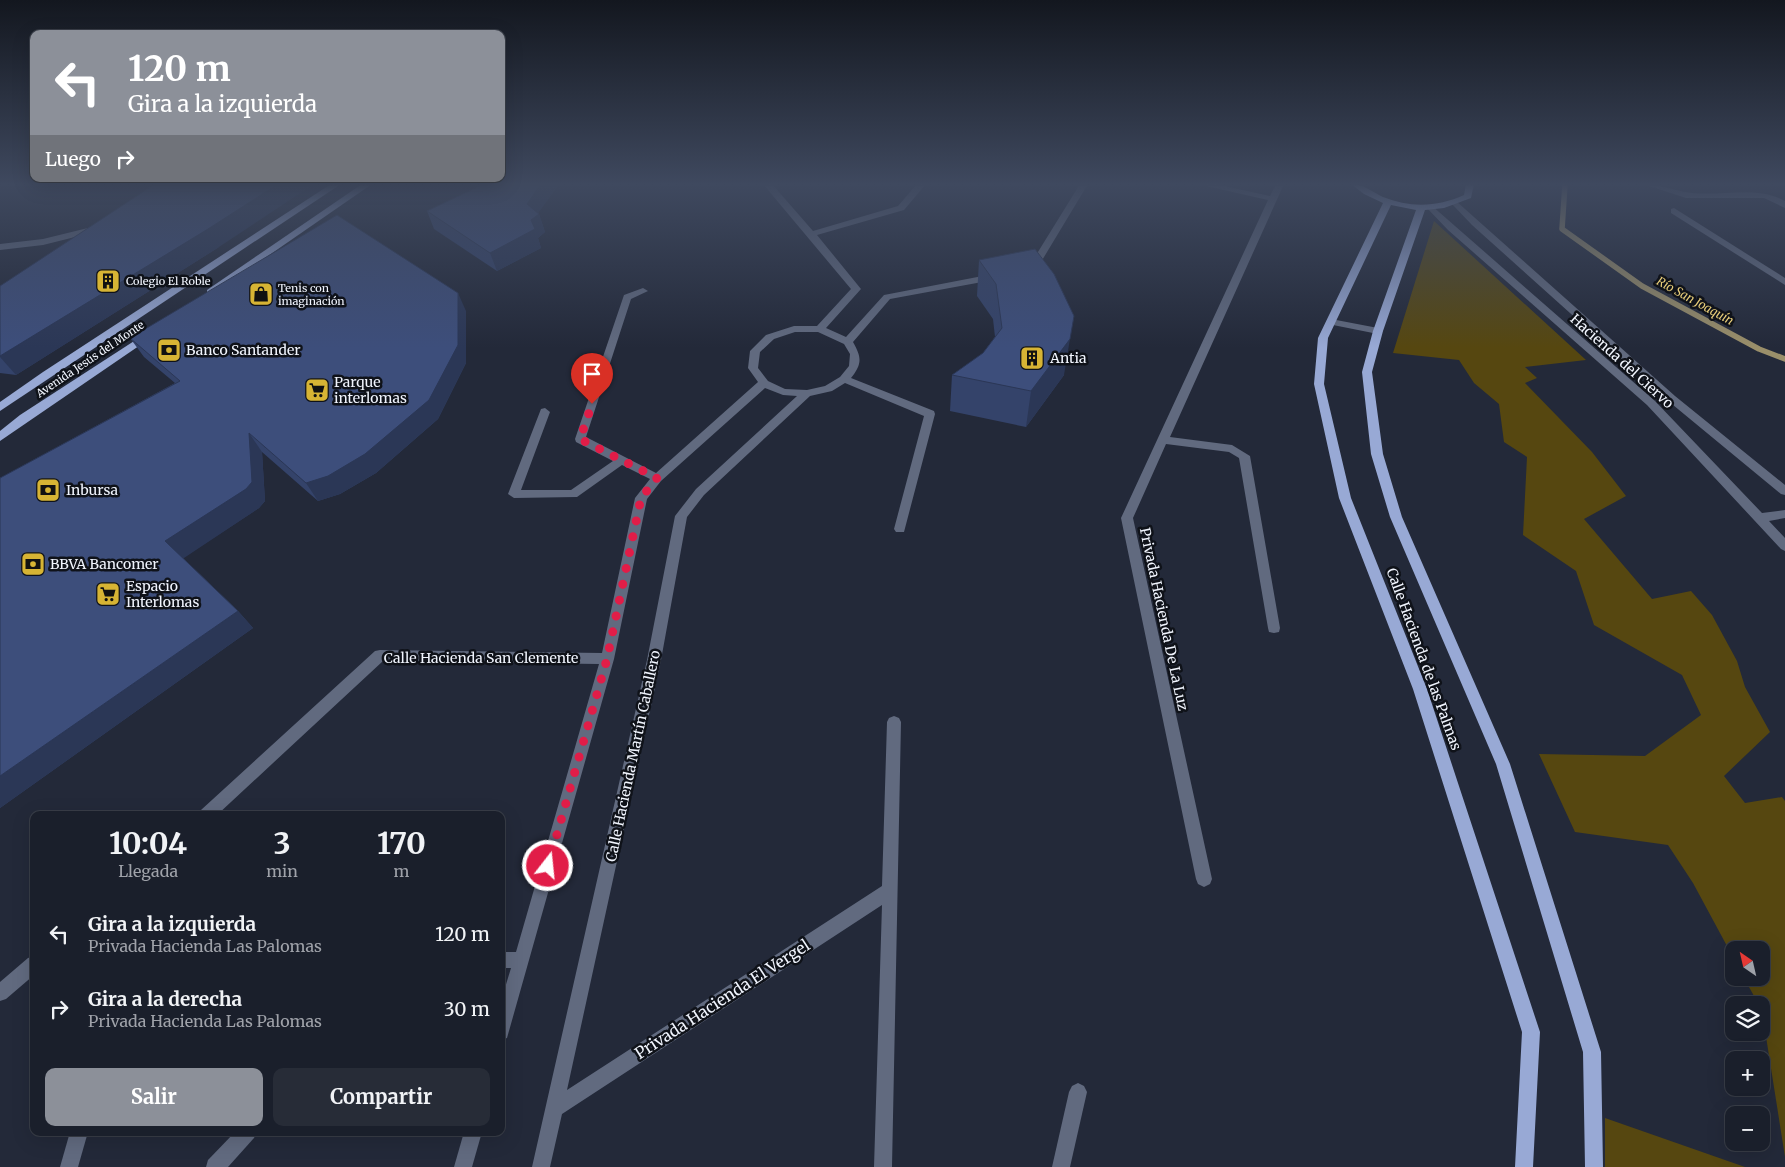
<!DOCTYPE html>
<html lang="es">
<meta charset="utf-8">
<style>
body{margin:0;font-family:Merriweather,serif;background:#272c37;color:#f1f3f6;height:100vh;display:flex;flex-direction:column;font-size:19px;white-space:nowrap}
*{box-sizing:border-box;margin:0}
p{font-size:16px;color:#9fa2a9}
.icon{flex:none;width:28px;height:28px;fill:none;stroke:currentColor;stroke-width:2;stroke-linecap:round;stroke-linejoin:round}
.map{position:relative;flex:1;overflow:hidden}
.drawer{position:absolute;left:30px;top:811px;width:475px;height:325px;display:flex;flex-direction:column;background:#1a1f2b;border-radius:10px;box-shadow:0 5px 20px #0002,0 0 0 1px #383d47}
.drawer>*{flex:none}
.top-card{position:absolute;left:30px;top:30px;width:475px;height:152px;border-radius:10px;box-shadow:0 5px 20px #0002,0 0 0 1px #383d47;background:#8c9099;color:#fff;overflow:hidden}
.needle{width:32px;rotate:326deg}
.fabs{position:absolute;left:1725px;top:941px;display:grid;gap:10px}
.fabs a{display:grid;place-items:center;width:45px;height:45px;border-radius:10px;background:#1a1f2b;box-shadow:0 5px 20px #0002,0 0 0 1px #383d47;font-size:25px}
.pin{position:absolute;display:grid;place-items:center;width:42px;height:42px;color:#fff;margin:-51px -21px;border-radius:50% 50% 50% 0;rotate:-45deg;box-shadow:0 0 5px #0007}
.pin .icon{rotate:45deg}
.me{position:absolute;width:55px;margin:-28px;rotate:16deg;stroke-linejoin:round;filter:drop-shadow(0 0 4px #0008)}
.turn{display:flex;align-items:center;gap:18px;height:105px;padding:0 15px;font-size:22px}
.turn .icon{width:65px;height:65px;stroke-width:2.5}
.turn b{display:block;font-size:35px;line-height:42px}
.then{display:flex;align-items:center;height:48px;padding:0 15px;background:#0003;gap:10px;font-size:19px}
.eta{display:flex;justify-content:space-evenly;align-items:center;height:85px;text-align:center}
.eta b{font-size:30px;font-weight:700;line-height:35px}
.primary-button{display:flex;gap:10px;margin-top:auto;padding:10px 15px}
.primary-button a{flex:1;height:58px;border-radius:10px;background:#8c9099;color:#fff;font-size:20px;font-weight:700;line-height:58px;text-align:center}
.primary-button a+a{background:#272c37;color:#f1f3f6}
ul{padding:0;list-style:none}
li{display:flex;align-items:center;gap:15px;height:75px;padding:0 15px}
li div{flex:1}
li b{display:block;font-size:19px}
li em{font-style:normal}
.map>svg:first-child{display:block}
.green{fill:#564710}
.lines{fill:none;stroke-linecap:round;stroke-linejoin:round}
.stream{stroke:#9a8f6a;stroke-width:5.5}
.minor{fill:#616a7f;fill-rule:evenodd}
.major{fill:#98a9d5;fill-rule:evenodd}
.wall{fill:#34436a}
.shaded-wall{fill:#2b3756}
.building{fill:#3d4e7b;stroke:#2b3756}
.route{stroke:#e11d48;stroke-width:9;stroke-dasharray:0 16.2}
.labels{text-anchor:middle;stroke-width:5;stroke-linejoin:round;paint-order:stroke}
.far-poi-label{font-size:11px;fill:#f1f5fe;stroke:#0f1219;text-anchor:start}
.far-street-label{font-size:11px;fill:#f1f5fe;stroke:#0f1219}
.far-water-label{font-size:12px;font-style:italic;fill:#e8ce7a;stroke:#0f1219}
.poi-label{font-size:14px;fill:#f1f5fe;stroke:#0f1219;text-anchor:start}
.street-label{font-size:14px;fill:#f1f5fe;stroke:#0f1219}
.near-street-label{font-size:16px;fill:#f1f5fe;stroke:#0f1219}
</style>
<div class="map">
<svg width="1785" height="1167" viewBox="0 0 1785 1167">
<rect width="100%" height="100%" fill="#232939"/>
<g class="green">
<path d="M 1434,221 L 1586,360 L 1525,367 L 1537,378 L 1525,383 L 1592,452 L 1626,496 L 1584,519 L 1652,599 L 1691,591 L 1712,615 L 1737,661 L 1745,687 L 1770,732 L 1724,776 L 1745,803 L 1782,797 L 1785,801 L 1785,1157 L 1761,1005 L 1759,1005 L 1744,978 L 1761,978 L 1761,950 L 1734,950 L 1734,959 L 1693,883 L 1668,845 L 1575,832 L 1539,754 L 1645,756 L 1701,715 L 1682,675 L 1594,625 L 1576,571 L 1523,535 L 1527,457 L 1504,442 L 1499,404 L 1474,383 L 1459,360 L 1393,353 Z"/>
<path d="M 1605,1118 L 1745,1167 L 1605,1167 Z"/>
</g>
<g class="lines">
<path class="stream" d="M 1565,184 L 1562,229 L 1642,286 L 1759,349 L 1785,359"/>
<g class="minor">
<path d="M 763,184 L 772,184 L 813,231 L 898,206 L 917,184 L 926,184 L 904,210 L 817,235 L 861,289 L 826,328 L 846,337 L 884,295 L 993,274 L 998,277 L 993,280 L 890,299 L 853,342 C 862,358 862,364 851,378 L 934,411 L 935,414 L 904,532 L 896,532 L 894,529 L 924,416 L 845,383 L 832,391 L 810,396 L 704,495 L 687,517 L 661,660 L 567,1090 L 882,886 L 887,722 L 889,718 L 894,716 L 899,718 L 901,722 L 892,1167 L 874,1167 L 882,905 L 562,1114 L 550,1167 L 532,1167 L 647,660 L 675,516 L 696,489 L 797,396 L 783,395 L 765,388 L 661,481 L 647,499 L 614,659 L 507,1038 L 501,1040 L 501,1001 L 511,968 L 501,968 L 501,952 L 516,952 L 599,664 L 383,661 L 217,815 L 199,815 L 201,810 L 375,651 L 380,650 L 602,653 L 635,498 L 650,479 L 622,465 L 577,497 L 514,498 L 508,494 L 541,409 L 545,408 L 550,412 L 521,490 L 571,490 L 613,461 L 576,442 L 575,439 L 624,295 L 643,288 L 648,291 L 631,299 L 586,437 L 656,473 L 758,382 L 748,368 L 750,351 L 766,335 L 794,326 L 817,326 L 851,289 ZM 795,332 L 818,332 L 844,344 L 850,354 L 849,366 L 840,377 L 825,386 L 807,390 L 785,389 L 768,381 L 758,368 L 760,352 L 774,339 Z"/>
<path d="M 1080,184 L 1088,184 L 1041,262 L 1032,268 L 1026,268 L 1024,266 L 1033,260 Z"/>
<path d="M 1197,184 L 1215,184 L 1270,196 L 1276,184 L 1284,184 L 1170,437 L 1232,445 L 1250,456 L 1280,628 L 1279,632 L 1274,633 L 1269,632 L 1268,628 L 1239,458 L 1229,452 L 1166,444 L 1133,518 L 1212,879 L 1210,884 L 1204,887 L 1198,884 L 1196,879 L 1121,518 L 1268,200 Z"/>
<path d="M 1643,184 C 1658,184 1670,189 1685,192 C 1719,198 1754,184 1785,201 L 1785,208 L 1764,198 L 1686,198 Z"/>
<path d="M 1456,201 L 1675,396 L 1785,485 L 1785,495 L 1781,494 L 1667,400 L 1472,225 L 1452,204 Z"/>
<path d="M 1431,205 L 1655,401 L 1762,513 L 1785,510 L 1785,518 L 1769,521 L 1785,538 L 1785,551 L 1781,549 L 1647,405 L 1448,230 L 1427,208 Z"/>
<path d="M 1674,208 L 1785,278 L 1785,285 L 1671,213 L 1671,209 Z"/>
<path d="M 96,226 L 99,227 L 99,231 L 43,245 L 0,250 L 0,244 L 43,239 Z"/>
<path d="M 1331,319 L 1378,328 L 1383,331 L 1378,334 L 1328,324 L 1328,320 Z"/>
<path d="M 34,956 L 34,975 L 6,999 L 0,1001 L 0,982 L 28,958 Z"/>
<path d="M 1078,1083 L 1084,1086 L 1087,1092 L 1070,1167 L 1052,1167 L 1069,1092 L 1072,1086 Z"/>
<path d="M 70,1132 L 88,1132 L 78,1167 L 60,1167 Z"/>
<path d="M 235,1132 L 257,1132 L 254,1138 L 228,1167 L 206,1167 L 208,1160 Z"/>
<path d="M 464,1132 L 482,1132 L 472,1167 L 454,1167 Z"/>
</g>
<g class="major">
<path d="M 331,184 L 341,184 L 0,411 L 0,402 L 43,372 Z"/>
<path d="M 362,184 L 372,184 L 213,294 L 207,294 L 207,290 Z"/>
<path d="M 1351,184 C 1364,184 1372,192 1383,197 C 1410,208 1438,207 1464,195 L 1466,184 L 1474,184 L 1471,198 L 1444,208 L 1425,210 L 1383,331 L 1372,372 L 1383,454 L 1402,517 L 1510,764 L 1601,1052 L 1603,1167 L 1585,1167 L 1583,1052 L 1496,764 L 1390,517 L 1371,454 L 1362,372 L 1373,331 L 1416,210 L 1391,205 L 1328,338 L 1324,384 L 1351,498 L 1427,689 L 1540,1032 L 1533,1167 L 1515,1167 L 1522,1032 L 1413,689 L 1339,498 L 1314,384 L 1318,338 L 1383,203 L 1364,194 Z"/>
<path d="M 148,332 L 152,333 L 152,337 L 0,441 L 0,431 L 20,415 Z"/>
</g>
</g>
<g class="wall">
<path d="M 484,184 L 559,184 L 538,213 L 539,214 L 545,232 L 538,238 L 541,248 L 497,271 L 434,229 L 427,211 Z"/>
<path d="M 219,247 L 16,375 L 0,373 L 0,286 Z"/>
<path d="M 979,260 L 1064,375 L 1026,427 L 950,411 L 952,375 L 983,353 L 995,337 L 993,319 L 977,296 Z"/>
<path d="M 466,311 L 466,363 L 438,419 L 376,473 L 340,494 L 318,501 L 262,452 L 265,501 L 259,508 L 183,558 L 238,611 L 253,628 L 0,808 L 0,478 L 175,383 L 144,357 L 130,338 Z"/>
</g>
<g class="shaded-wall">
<path d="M 278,184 L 314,184 L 219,247 L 16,375 L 0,357 L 0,356 Z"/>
<path d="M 541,184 L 559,184 L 536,216 L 539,214 L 545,232 L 538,238 L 541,248 L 497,271 L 490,253 L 531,220 L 527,204 Z"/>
<path d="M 458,293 L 466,311 L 466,363 L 438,419 L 376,473 L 340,494 L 318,501 L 306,483 Z"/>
<path d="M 1070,339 L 1064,375 L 1026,427 L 1031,391 Z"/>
<path d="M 249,433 L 262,452 L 265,501 L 259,508 L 181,560 L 165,541 Z"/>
<path d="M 238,611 L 253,628 L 0,808 L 0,776 Z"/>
</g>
<g class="building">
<path d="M 155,184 L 278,184 L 208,229 L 0,356 L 0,286 Z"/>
<path d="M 484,184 L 541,184 L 527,204 L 539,214 L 531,220 L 535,229 L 490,253 L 427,211 Z"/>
<path d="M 337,215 L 458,293 L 458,345 L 429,400 L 365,454 L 328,476 L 306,483 L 249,433 L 252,482 L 246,489 L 165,541 L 238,611 L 0,776 L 0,478 L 180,381 L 130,338 Z"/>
<path d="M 1035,249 L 1054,274 L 1074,316 L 1070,339 L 1031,391 L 952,375 L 983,353 L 1002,328 L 996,284 L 979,260 Z"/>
</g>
<linearGradient id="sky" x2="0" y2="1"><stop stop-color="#13171f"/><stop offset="0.53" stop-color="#3f495f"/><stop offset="1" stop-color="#3f495f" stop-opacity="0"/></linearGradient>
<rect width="1785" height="348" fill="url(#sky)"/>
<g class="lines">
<path class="route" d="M 548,866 L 607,659 L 641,498 L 657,478 L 580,439 L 592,404"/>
</g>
<defs>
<g id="building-square" transform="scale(1.25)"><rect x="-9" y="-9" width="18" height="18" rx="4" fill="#d7b434" stroke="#0f1219"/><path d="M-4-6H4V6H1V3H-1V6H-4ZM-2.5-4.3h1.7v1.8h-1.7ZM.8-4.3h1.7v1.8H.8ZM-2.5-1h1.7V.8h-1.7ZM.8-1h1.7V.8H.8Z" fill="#111"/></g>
<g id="shop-square" transform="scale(1.25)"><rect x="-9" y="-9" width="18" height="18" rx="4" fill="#d7b434" stroke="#0f1219"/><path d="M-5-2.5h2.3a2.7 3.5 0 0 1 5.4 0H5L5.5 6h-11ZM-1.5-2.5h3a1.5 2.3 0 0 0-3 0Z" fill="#111"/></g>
<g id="bank-square" transform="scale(1.25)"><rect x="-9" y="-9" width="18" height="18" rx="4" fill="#d7b434" stroke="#0f1219"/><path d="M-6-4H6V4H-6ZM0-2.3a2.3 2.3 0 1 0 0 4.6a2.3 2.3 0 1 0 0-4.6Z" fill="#111"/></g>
<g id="supermarket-square" transform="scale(1.25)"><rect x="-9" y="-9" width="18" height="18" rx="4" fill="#d7b434" stroke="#0f1219"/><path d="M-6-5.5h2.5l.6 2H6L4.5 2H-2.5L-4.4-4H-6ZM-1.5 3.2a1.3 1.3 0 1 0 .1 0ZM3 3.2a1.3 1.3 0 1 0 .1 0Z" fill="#111"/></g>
</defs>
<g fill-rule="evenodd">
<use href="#building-square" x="108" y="281"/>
<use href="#shop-square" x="261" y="294"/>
<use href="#bank-square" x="169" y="350"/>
<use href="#building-square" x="1032" y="358"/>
<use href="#supermarket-square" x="317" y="390"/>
<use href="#bank-square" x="48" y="490"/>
<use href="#bank-square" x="33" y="564"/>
<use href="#supermarket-square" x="108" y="594"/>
</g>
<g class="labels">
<g class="far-poi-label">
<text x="126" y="285">Colegio El Roble</text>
<text x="278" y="292">Tenis con<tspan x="278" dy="13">imaginación</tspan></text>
</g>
<g class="far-street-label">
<text transform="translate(90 359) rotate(-34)" y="4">Avenida Jesús del Monte</text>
</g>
<g class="far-water-label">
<text transform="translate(1695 301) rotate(29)" y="4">Río San Joaquín</text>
</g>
<g class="poi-label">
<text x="186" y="355">Banco Santander</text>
<text x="1050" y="363">Antia</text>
<text x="334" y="387">Parque<tspan x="334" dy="16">interlomas</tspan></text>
<text x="66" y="495">Inbursa</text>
<text x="50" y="569">BBVA Bancomer</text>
<text x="126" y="591">Espacio<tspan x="126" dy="16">Interlomas</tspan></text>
</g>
<g class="street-label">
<text transform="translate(1622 361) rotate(42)" y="5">Hacienda del Ciervo</text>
<text transform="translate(1164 619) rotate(78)" y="5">Privada Hacienda De La Luz</text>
<text x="481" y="663">Calle Hacienda San Clemente</text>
<text transform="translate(1424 659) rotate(70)" y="5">Calle Hacienda de las Palmas</text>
<text transform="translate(633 756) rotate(-78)" y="5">Calle Hacienda Martín Caballero</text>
</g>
<g class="near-street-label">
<text transform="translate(722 999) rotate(-33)" y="6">Privada Hacienda El Vergel</text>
</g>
</g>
</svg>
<div class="fabs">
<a><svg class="needle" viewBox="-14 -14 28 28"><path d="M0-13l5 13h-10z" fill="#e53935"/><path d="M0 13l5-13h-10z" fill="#9fa2a9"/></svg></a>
<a><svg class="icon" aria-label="layers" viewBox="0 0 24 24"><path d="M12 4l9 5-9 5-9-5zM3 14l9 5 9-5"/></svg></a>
<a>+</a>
<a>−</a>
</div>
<div class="pin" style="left:592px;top:404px;background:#d93025"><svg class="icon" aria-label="arrive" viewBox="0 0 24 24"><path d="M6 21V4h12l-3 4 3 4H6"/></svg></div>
<svg class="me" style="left:548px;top:866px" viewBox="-20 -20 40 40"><circle r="17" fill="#e11d48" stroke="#fff" stroke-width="3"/><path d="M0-11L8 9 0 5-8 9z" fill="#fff"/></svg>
<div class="top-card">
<div class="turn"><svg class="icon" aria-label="left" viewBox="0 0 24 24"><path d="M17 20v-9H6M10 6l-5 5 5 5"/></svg><div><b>120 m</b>Gira a la izquierda</div></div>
<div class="then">Luego<svg class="icon" aria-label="right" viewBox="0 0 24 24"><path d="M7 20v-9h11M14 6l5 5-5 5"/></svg></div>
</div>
<section class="drawer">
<div class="eta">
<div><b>10:04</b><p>Llegada</p></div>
<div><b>3</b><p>min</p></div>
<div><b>170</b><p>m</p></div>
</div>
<ul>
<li><svg class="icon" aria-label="left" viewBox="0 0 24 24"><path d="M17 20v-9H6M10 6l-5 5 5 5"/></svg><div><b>Gira a la izquierda</b><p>Privada Hacienda Las Palomas</p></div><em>120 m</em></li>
<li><svg class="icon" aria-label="right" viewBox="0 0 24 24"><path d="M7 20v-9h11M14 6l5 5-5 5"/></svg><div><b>Gira a la derecha</b><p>Privada Hacienda Las Palomas</p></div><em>30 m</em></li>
</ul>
<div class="primary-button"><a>Salir</a><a>Compartir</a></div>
</section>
</div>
